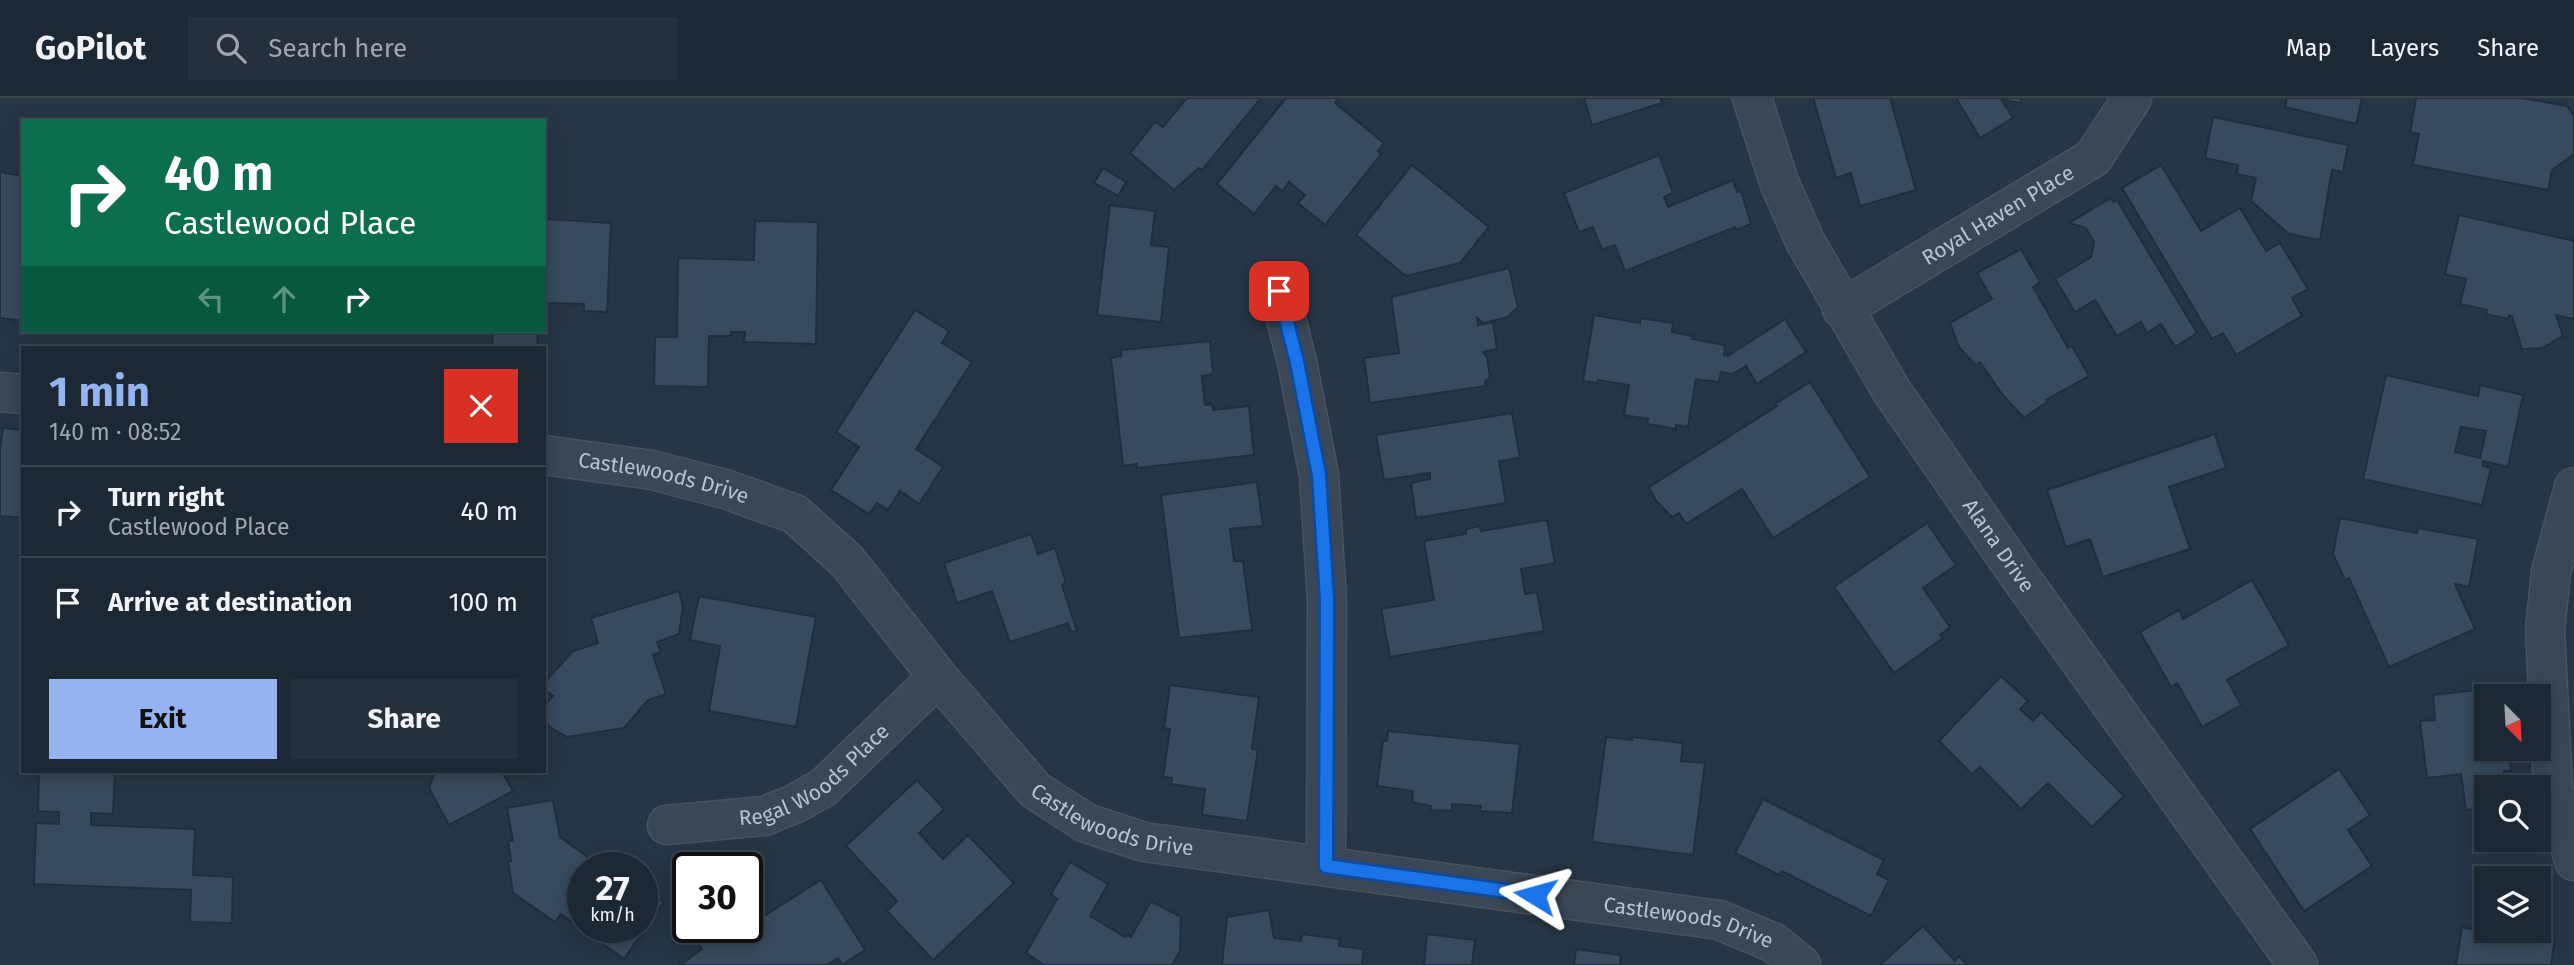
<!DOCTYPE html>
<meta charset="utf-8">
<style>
body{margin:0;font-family:"Fira Sans",sans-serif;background:#25303c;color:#f1f3f6;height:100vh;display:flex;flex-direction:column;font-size:26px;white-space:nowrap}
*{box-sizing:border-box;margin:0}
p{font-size:23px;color:#a0a6ac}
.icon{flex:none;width:38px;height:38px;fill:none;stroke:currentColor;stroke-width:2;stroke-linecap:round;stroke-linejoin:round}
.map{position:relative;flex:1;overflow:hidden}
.panel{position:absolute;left:21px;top:248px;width:525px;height:427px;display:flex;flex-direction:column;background:#1c2834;border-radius:0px;box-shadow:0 4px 18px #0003,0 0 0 2px #3a444f}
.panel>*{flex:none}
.top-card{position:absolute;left:21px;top:21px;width:525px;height:214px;border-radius:0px;box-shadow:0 4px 18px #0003,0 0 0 2px #3a444f;background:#0b6e4f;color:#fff;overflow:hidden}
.needle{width:46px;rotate:156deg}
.controls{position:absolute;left:2474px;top:586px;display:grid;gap:14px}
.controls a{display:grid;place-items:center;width:77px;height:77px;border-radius:0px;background:#1c2834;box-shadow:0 4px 18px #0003,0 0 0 2px #3a444f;font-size:35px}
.speed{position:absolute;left:567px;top:754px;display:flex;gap:14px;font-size:35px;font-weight:700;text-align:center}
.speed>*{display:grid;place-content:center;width:91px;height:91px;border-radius:50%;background:#1c2834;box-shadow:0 4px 18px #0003,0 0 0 2px #3a444f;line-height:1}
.speed small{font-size:18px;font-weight:400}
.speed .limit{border:4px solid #111;border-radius:10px;background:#fff;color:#111}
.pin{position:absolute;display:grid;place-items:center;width:60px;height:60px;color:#fff;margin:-30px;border-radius:14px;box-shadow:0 4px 10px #0006}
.me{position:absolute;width:77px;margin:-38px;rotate:278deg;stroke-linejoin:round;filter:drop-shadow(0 0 5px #0008)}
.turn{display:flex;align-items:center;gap:24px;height:147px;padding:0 28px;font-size:32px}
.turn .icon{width:91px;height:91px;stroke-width:2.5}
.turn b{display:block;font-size:49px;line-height:60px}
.lanes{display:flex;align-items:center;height:66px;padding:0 28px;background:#0003;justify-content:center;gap:35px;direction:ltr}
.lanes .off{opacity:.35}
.round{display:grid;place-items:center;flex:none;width:74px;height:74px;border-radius:0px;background:#25303c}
.overview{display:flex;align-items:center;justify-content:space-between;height:119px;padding:0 28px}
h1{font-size:42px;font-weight:700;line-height:52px;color:#95b2f1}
.action{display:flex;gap:14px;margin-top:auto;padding:14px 28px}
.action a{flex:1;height:80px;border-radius:0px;background:#95b2f1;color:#111;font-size:28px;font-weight:700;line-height:80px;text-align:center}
.action a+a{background:#25303c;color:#f1f3f6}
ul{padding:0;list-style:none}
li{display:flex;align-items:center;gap:21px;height:91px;padding:0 28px;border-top:2px solid #3a444f}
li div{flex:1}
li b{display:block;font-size:26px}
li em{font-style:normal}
header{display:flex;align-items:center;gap:42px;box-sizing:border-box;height:98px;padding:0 35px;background:#1c2834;border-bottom:2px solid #3a444f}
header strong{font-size:33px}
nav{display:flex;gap:38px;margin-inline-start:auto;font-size:24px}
.search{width:490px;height:63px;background:#25303c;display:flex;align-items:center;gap:18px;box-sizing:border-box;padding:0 24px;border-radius:0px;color:#a0a6ac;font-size:26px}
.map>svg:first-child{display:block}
.building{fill:#384a5d;stroke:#212e3d;stroke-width:2;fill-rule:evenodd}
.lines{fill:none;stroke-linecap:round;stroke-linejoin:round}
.minor-casing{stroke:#475361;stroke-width:41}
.minor{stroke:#3b4755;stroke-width:38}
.route-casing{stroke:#114b97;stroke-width:18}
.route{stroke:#1a73e8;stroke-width:12}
.labels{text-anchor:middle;stroke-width:7;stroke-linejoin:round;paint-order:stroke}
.street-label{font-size:21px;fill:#b9c2ce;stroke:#1f2c3b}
</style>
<header>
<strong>GoPilot</strong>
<div class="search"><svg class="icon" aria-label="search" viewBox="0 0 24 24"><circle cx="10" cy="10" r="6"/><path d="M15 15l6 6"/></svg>Search here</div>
<nav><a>Map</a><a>Layers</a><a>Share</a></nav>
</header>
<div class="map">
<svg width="2574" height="867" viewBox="0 0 2574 867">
<rect width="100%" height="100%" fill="#263646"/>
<g class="building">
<path d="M 1187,0 L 1261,0 L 1202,72 L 1199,70 L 1174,92 L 1130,55 L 1155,24 L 1163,29 Z"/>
<path d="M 1286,0 L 1339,0 L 1335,5 L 1384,45 L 1378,53 L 1381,56 L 1325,127 L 1298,105 L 1305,97 L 1289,84 L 1282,93 L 1276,88 L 1254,116 L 1217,86 Z"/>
<path d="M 1584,0 L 1670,0 L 1661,2 L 1662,5 L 1592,27 Z"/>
<path d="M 1813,0 L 1890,0 L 1916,92 L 1860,108 L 1851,75 L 1836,80 Z"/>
<path d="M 1956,0 L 2021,0 L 2020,5 L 2001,1 L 2013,20 L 1980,40 Z"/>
<path d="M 2287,0 L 2362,0 L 2356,26 L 2285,9 Z"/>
<path d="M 2416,0 L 2522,0 L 2567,8 L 2574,18 L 2574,56 L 2552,72 L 2548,92 L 2413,67 L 2419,36 L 2410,34 Z"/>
<path d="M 2213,19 L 2348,47 L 2343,74 L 2332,72 L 2320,142 L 2289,136 L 2251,103 L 2256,80 L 2237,76 L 2238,67 L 2205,60 Z"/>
<path d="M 1659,57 L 1673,95 L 1664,99 L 1668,109 L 1733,82 L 1737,94 L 1741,93 L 1751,126 L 1736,132 L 1735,129 L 1625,173 L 1615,147 L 1602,152 L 1593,129 L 1579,134 L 1564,95 Z"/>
<path d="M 1412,67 L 1489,129 L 1460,165 L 1406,178 L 1356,137 Z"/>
<path d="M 2161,67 L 2201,133 L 2240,110 L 2266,153 L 2280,145 L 2308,191 L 2292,200 L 2302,218 L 2236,257 L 2223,235 L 2212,241 L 2122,90 Z"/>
<path d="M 1103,70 L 1126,84 L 1118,98 L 1094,85 Z"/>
<path d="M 0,74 L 23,78 L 23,223 L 0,220 Z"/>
<path d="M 2111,100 L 2114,104 L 2117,102 L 2197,235 L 2175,249 L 2161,226 L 2147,235 L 2141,224 L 2117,238 L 2095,202 L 2075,214 L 2055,181 L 2091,159 L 2094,144 L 2086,130 L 2069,125 Z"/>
<path d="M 1110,107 L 1155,113 L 1151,147 L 1169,149 L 1161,224 L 1097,217 Z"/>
<path d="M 2459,117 L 2574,143 L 2574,221 L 2556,217 L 2563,238 L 2542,250 L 2522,251 L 2512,218 L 2509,217 L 2508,221 L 2486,216 L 2487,212 L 2460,206 L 2466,181 L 2445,176 Z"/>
<path d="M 544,121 L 611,125 L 607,214 L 584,213 L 584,206 L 544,205 Z"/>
<path d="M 755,123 L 818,124 L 816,246 L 744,244 L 745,234 L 731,234 L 731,238 L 709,238 L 708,289 L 654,288 L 655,239 L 677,239 L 678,160 L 754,162 Z"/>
<path d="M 2021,151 L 2040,184 L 2033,189 L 2068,250 L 2072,248 L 2089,278 L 2046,302 L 2047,304 L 2024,320 L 2002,296 L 1980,264 L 1975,267 L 1959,249 L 1950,225 L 1992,201 L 1977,175 Z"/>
<path d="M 1509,170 L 1518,209 L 1508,219 L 1484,225 L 1477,220 L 1478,227 L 1493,224 L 1497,251 L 1483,254 L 1487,259 L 1490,279 L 1485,284 L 1486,288 L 1370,305 L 1364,260 L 1399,255 L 1391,199 Z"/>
<path d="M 915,212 L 949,233 L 942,245 L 972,264 L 916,351 L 943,369 L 919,406 L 900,393 L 888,412 L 877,405 L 869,416 L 831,392 L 859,349 L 836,334 Z"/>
<path d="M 1594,217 L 1640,225 L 1640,220 L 1673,225 L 1672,234 L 1692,238 L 1692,241 L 1725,247 L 1724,257 L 1728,258 L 1785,221 L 1806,254 L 1757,286 L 1746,268 L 1732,276 L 1721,274 L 1719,284 L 1696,281 L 1688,329 L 1676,327 L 1676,331 L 1647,326 L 1648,321 L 1624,317 L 1629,287 L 1598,282 L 1597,285 L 1583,283 Z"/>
<path d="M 493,233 L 538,233 L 537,250 L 492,250 Z"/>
<path d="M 1210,243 L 1213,276 L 1202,278 L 1205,307 L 1212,306 L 1213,312 L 1249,308 L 1254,357 L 1137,370 L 1137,366 L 1123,368 L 1111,260 L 1121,258 L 1121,252 Z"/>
<path d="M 2386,277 L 2478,298 L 2480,287 L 2523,297 L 2508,369 L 2483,363 L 2483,368 L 2491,370 L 2482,407 L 2363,381 ZM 2461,329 L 2486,333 L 2480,360 L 2455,354 Z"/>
<path d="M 1810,284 L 1870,379 L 1773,440 L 1742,391 L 1686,426 L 1679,415 L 1672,419 L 1656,403 L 1649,389 L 1777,308 L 1775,306 Z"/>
<path d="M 1512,315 L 1520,360 L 1499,363 L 1506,405 L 1416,420 L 1411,385 L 1430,381 L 1430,375 L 1384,382 L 1376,337 Z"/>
<path d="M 3,330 L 23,332 L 23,420 L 0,418 L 0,350 Z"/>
<path d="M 2215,336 L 2226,370 L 2169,389 L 2190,451 L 2103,479 L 2090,441 L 2066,449 L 2047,392 Z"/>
<path d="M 1257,384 L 1263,428 L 1230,431 L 1234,463 L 1243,463 L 1252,532 L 1179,540 L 1161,397 Z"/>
<path d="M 2340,420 L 2417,435 L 2418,430 L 2478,441 L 2469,489 L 2455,486 L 2475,531 L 2389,569 L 2349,480 L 2345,482 L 2333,456 Z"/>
<path d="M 1547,422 L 1555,465 L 1521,471 L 1525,496 L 1537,494 L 1544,533 L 1390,559 L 1381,511 L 1434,502 L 1424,443 L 1466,436 L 1466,431 L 1480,428 L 1481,433 Z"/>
<path d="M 1927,425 L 1956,467 L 1923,490 L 1950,529 L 1940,537 L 1943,540 L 1894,575 L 1834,489 Z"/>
<path d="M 1031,436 L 1038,456 L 1055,450 L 1066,485 L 1062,487 L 1077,533 L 1071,534 L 1068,525 L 1010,544 L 992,493 L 957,505 L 944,465 Z"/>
<path d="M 2252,482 L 2289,547 L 2227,582 L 2241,607 L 2202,629 L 2177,585 L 2171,589 L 2140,534 L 2179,512 L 2183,521 Z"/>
<path d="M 679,493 L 683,509 L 679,536 L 657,544 L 661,554 L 653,557 L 666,596 L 648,602 L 624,630 L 567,639 L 550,629 L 544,621 L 544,608 L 553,598 L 544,591 L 544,585 L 573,553 L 598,545 L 591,520 Z"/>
<path d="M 699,498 L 816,519 L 796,629 L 709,613 L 720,548 L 690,542 Z"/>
<path d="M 2001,578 L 2028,603 L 2020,611 L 2033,623 L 2041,614 L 2124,698 L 2092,729 L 2048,685 L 2021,711 L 1980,669 L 1972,676 L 1939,643 Z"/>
<path d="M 1170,587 L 1259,599 L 1252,651 L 1258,652 L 1247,723 L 1202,717 L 1205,691 L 1171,686 L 1172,680 L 1163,679 L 1170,631 L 1164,630 Z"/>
<path d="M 2502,589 L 2503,598 L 2487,598 L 2487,651 L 2509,651 L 2511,673 L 2504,673 L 2506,690 L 2487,690 L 2487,710 L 2466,712 L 2461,676 L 2427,680 L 2420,623 L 2435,622 L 2433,597 Z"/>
<path d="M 1388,633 L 1520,646 L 1512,715 L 1480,713 L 1481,708 L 1452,706 L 1452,713 L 1431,712 L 1431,708 L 1412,704 L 1413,693 L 1377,688 L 1383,643 L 1387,643 Z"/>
<path d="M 1606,639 L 1632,642 L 1632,639 L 1683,645 L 1681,663 L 1705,665 L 1693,757 L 1592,744 Z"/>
<path d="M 2339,671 L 2370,717 L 2348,732 L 2372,768 L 2304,813 L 2250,731 Z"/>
<path d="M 39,674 L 115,674 L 113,716 L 91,715 L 91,727 L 195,731 L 193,777 L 233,779 L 232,825 L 190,824 L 191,792 L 34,786 L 36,725 L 59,726 L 59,714 L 38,713 Z"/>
<path d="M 435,674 L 502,674 L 513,693 L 449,727 L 429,690 Z"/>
<path d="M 917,682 L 944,711 L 919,735 L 943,761 L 968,737 L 1014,785 L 933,862 L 887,813 L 897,803 L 846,748 Z"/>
<path d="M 1763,701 L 1884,762 L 1877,776 L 1889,782 L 1871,818 L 1782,773 L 1779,777 L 1735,755 Z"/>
<path d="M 553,702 L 560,739 L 597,766 L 601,760 L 616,770 L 583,770 L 583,830 L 642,830 L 642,789 L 664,804 L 624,861 L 561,816 L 555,824 L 513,795 L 508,763 L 511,763 L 508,743 L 513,743 L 507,710 Z"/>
<path d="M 1070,764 L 1108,786 L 1090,818 L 1125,839 L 1127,837 L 1131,839 L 1151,803 L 1181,819 L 1180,853 L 1172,867 L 1044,867 L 1026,855 L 1057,801 L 1051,796 Z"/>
<path d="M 821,782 L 865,852 L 842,867 L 838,860 L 827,867 L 680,867 L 702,851 L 678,816 L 688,810 L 688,830 L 747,830 L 747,812 L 755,807 L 762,819 Z"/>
<path d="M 1269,812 L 1274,840 L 1301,843 L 1302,836 L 1340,841 L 1339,848 L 1364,851 L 1362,867 L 1222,867 L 1227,819 Z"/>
<path d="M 2475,825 L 2487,827 L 2487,833 L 2519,833 L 2555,839 L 2551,867 L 2456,867 L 2462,829 L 2475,832 Z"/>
<path d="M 1923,828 L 1955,863 L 1959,858 L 1967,867 L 1880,867 Z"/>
<path d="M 1427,836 L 1475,842 L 1472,867 L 1424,867 Z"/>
<path d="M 1576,851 L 1621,857 L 1620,867 L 1574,867 Z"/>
</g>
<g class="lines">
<g class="minor-casing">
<g id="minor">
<path id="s1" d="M 1752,0 L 1779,84 L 1805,143 L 1891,292 L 2018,476 L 2298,867"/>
<path d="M 1279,193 L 1297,264 L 1319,377 L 1327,502 L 1326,768"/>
<path id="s2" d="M 1842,211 L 2093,60 L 2132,0"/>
<path d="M 0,294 L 23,296"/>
<path id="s3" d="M 544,357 L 652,372 L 725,391 L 795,416 L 847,463 L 938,579 L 1035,692 L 1086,725 L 1144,744 L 1719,822 L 1774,845 L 1801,867"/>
<path d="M 2574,389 L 2551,474 L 2545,532 L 2553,689 L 2574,763"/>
<path id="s4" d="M 667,727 L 764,718 L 794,706 L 823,690 L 938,579"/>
</g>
</g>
<use href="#minor" class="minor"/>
</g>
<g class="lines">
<g class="route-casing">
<path id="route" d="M 1279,193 L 1297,264 L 1319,377 L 1327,502 L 1326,768 L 1535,797"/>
</g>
<use href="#route" class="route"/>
</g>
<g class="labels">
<g class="street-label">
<text dy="7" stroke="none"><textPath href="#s2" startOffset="182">Royal Haven Place</textPath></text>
<text dy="7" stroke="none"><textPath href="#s3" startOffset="122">Castlewoods Drive</textPath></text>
<text dy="7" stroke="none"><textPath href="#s1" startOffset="514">Alana Drive</textPath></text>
<text dy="7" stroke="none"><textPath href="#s4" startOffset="161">Regal Woods Place</textPath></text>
<text dy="7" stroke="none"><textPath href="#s3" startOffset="710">Castlewoods Drive</textPath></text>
<text dy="7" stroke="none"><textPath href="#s3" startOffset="1298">Castlewoods Drive</textPath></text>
</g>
</g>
</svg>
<div class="controls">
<a><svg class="needle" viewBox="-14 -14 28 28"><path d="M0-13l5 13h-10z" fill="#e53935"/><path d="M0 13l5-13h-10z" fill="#a0a6ac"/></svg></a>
<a><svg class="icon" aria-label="search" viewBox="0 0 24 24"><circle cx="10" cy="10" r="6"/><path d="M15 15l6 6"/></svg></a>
<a><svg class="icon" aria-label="layers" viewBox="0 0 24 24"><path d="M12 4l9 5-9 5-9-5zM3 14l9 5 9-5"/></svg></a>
</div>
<div class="speed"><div>27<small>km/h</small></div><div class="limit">30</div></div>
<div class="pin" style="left:1279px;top:193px;background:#d93025"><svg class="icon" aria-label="arrive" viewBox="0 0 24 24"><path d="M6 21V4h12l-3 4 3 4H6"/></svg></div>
<svg class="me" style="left:1535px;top:797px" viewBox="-20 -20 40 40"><path d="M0-17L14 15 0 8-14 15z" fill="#1a73e8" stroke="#fff" stroke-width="4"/></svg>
<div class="top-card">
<div class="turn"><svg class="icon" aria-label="right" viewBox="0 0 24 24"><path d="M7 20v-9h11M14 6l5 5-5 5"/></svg><div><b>40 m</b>Castlewood Place</div></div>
<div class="lanes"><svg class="icon off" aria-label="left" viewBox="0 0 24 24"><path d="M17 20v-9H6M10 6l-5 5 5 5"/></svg><svg class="icon off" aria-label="ahead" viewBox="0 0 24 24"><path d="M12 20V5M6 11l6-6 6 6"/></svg><svg class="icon" aria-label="right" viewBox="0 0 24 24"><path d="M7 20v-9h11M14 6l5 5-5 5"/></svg></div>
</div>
<section class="panel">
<div class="overview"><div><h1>1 min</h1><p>140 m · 08:52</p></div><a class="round" style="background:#d93025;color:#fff"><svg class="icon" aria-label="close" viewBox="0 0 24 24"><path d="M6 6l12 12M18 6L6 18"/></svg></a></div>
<ul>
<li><svg class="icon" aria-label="right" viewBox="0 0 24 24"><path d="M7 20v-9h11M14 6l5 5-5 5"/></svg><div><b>Turn right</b><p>Castlewood Place</p></div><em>40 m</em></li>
<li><svg class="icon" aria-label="arrive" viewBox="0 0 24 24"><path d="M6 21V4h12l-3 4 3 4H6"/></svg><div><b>Arrive at destination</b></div><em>100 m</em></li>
</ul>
<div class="action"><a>Exit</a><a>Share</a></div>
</section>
</div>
